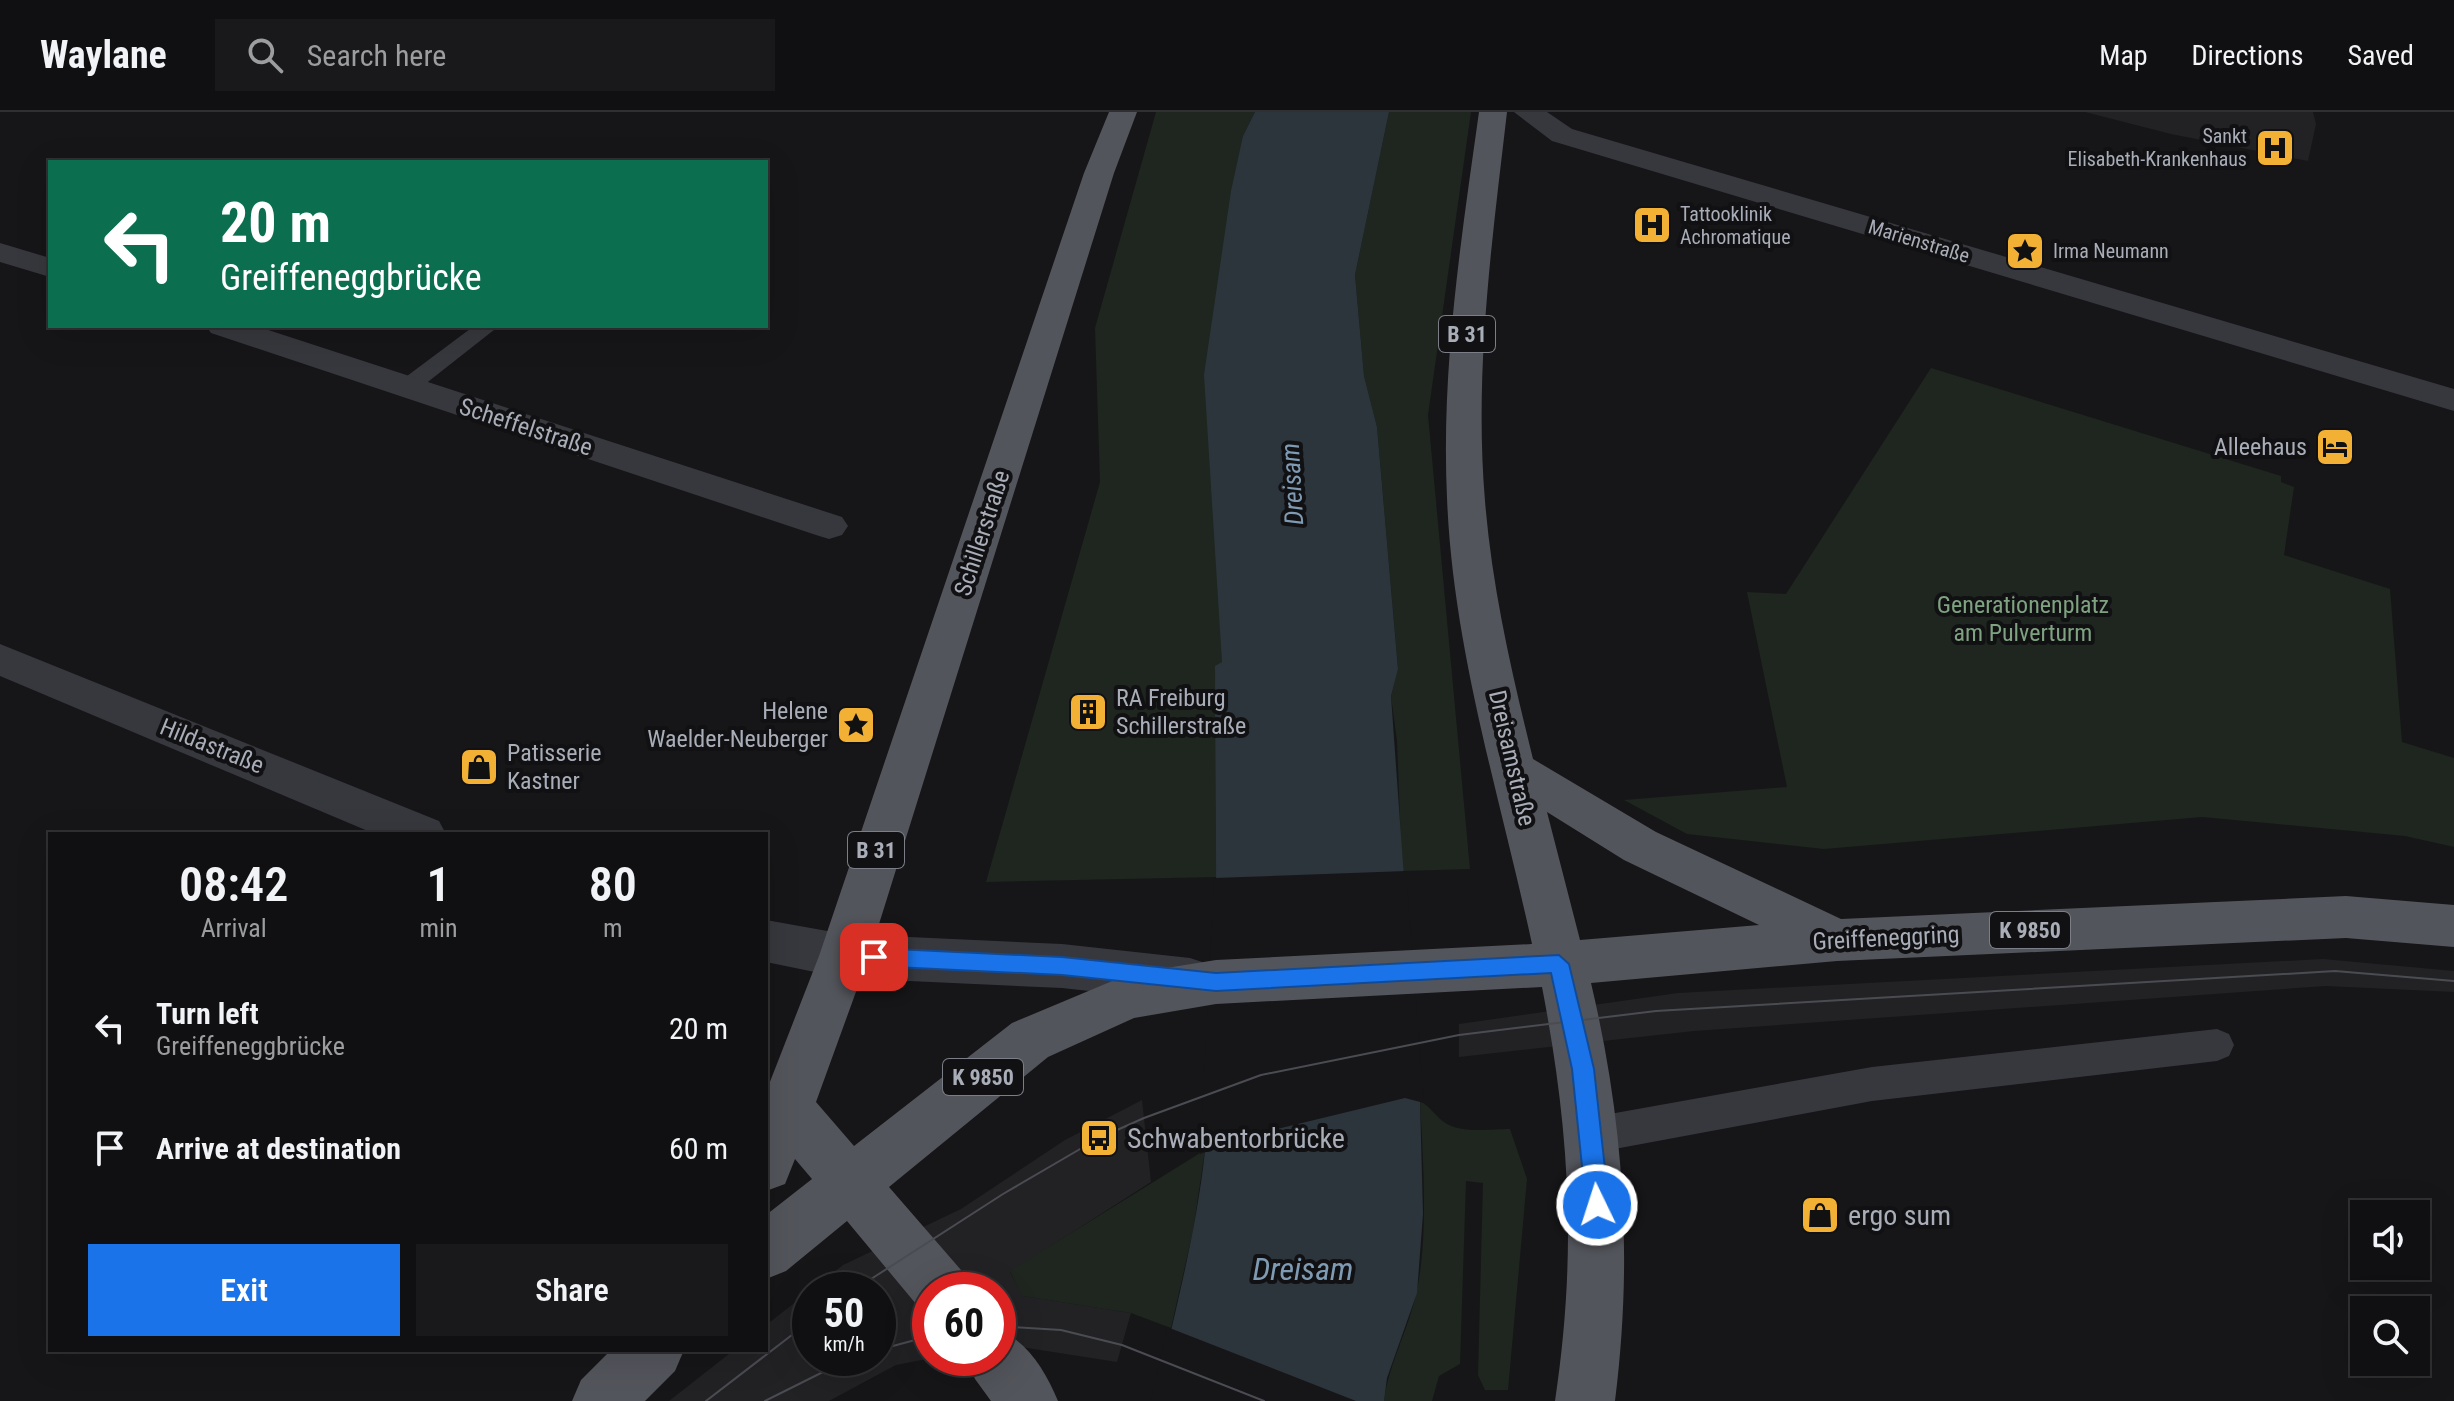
<!DOCTYPE html>
<meta charset="utf-8">
<style>
body{margin:0;font-family:"Roboto Condensed",sans-serif;background:#19191b;color:#f1f3f6;height:100vh;display:flex;flex-direction:column;font-size:30px;white-space:nowrap}
*{box-sizing:border-box;margin:0}
p{font-size:26px;color:#9c9d9f}
.icon{flex:none;width:44px;height:44px;fill:none;stroke:currentColor;stroke-width:2;stroke-linecap:round;stroke-linejoin:round}
.map{position:relative;flex:1;overflow:hidden}
.panel{position:absolute;left:48px;top:720px;width:720px;height:520px;display:flex;flex-direction:column;background:#101012;border-radius:0px;box-shadow:0 8px 32px #0002,0 0 0 2px #303032}
.panel>*{flex:none}
.guide{position:absolute;left:48px;top:48px;width:720px;height:168px;border-radius:0px;box-shadow:0 8px 32px #0002,0 0 0 2px #303032;background:#0b6e4f;color:#fff;overflow:hidden}
.tools{position:absolute;left:2350px;top:1088px;display:grid;gap:16px}
.tools a{display:grid;place-items:center;width:80px;height:80px;border-radius:0px;background:#101012;box-shadow:0 8px 32px #0002,0 0 0 2px #303032;font-size:40px}
.speed{position:absolute;left:792px;top:1160px;display:flex;gap:16px;font-size:40px;font-weight:700;text-align:center}
.speed>*{display:grid;place-content:center;width:104px;height:104px;border-radius:50%;background:#101012;box-shadow:0 8px 32px #0002,0 0 0 2px #303032;line-height:1}
.speed small{font-size:20px;font-weight:400}
.speed .limit{border:12px solid #d22;background:#fff;color:#111}
.pin{position:absolute;display:grid;place-items:center;width:68px;height:68px;color:#fff;margin:-34px;border-radius:16px;box-shadow:0 4px 12px #0006}
.me{position:absolute;width:88px;margin:-44px;rotate:356deg;stroke-linejoin:round;filter:drop-shadow(0 0 6px #0008)}
.turn{display:flex;align-items:center;gap:28px;height:168px;padding:0 40px;font-size:36px}
.turn .icon{width:104px;height:104px;stroke-width:2.5}
.turn b{display:block;font-size:56px;line-height:68px}
.eta{display:flex;justify-content:space-evenly;align-items:center;height:136px;text-align:center}
.eta b{font-size:48px;font-weight:600;line-height:56px}
.button{display:flex;gap:16px;margin-top:auto;padding:16px 40px}
.button a{flex:1;height:92px;border-radius:0px;background:#1a73e8;color:#fff;font-size:32px;font-weight:600;line-height:92px;text-align:center}
.button a+a{background:#19191b;color:#f1f3f6}
ul{padding:0;list-style:none}
li{display:flex;align-items:center;gap:24px;height:120px;padding:0 40px}
li div{flex:1}
li b{display:block;font-size:30px}
li em{font-style:normal}
header{display:flex;align-items:center;gap:48px;box-sizing:border-box;height:112px;padding:0 40px;background:#101012;border-bottom:2px solid #303032}
header strong{font-size:38px}
nav{display:flex;gap:44px;margin-inline-start:auto;font-size:28px}
.search{width:560px;height:72px;background:#19191b;display:flex;align-items:center;gap:20px;box-sizing:border-box;padding:0 28px;border-radius:0px;color:#9c9d9f;font-size:30px}
.map>svg:first-child{display:block}
.built{fill:#222225}
.green{fill:#1e261f}
.water{fill:#2c353c}
.pier{fill:#161618}
.lines{fill:none;stroke-linecap:round;stroke-linejoin:round}
.service{fill:#37383d;fill-rule:evenodd}
.minor{fill:#37383d;fill-rule:evenodd}
.primary{fill:#53555c;fill-rule:evenodd}
.tram{stroke:#4a4c52;stroke-width:2}
.route{fill:#1a73e8;stroke:#114b97;stroke-width:2}
.labels{text-anchor:middle;stroke-width:8;stroke-linejoin:round;paint-order:stroke}
.far-poi-label{font-size:20px;fill:#a8adb8;stroke:#111113;text-anchor:start}
.far-street-label{font-size:20px;fill:#a8adb8;stroke:#111113}
.shield{fill:#111113;stroke:#7b7e86;stroke-width:2}
.shield-label{font-size:22px;font-weight:bold;fill:#a8adb8}
.street-label{font-size:24px;fill:#a8adb8;stroke:#111113}
.poi-label{font-size:24px;fill:#a8adb8;stroke:#111113;text-anchor:end}
.park-label{font-size:24px;fill:#7fa381;stroke:#111113}
.water-label{font-size:26px;font-style:italic;fill:#7f9bb3;stroke:#111113}
.near-poi-label{font-size:28px;fill:#a8adb8;stroke:#111113;text-anchor:start}
.near-water-label{font-size:32px;font-style:italic;fill:#7f9bb3;stroke:#111113}
</style>
<header>
<strong>Waylane</strong>
<div class="search"><svg class="icon" aria-label="search" viewBox="0 0 24 24"><circle cx="10" cy="10" r="6"/><path d="M15 15l6 6"/></svg>Search here</div>
<nav><a>Map</a><a>Directions</a><a>Saved</a></nav>
</header>
<div class="map">
<svg width="2454" height="1289" viewBox="0 0 2454 1289">
<rect width="100%" height="100%" fill="#161618"/>
<g class="built">
<path d="M 2085,0 L 2313,0 L 2316,12 L 2308,49 L 2171,22 Z"/>
<path d="M 2323,847 L 2454,859 L 2454,880 L 2326,874 L 1694,919 L 1459,945 L 1459,912 L 1678,881 Z"/>
<path d="M 1142,988 L 1151,1070 L 1010,1160 L 1023,1184 L 1131,1201 L 1117,1250 L 1021,1235 L 998,1238 L 998,1178 L 930,1178 L 932,1246 L 896,1253 L 829,1289 L 669,1289 L 734,1238 L 766,1238 L 766,1213 L 810,1179 L 810,1246 L 878,1246 L 878,1178 L 811,1178 L 843,1153 L 961,1097 L 1065,1028 Z"/>
</g>
<g class="green">
<path d="M 1156,0 L 1255,0 L 1243,24 L 1222,550 L 1215,555 L 1218,765 L 986,770 L 1100,370 L 1095,216 Z"/>
<path d="M 1389,0 L 1471,0 L 1428,303 L 1470,757 L 1402,759 L 1397,629 L 1391,584 L 1398,556 L 1377,315 L 1364,264 L 1355,163 Z"/>
<path d="M 1931,256 L 2281,364 L 2281,370 L 2294,375 L 2284,443 L 2390,477 L 2402,630 L 2454,646 L 2454,735 L 2405,724 L 2202,705 L 1824,737 L 1687,722 L 1624,688 L 1787,675 L 1747,480 L 1786,482 Z"/>
<path d="M 1420,989 C 1431,995 1435,1004 1444,1010 C 1460,1022 1492,1017 1510,1017 L 1527,1067 L 1508,1278 L 1485,1278 L 1478,1263 L 1483,1071 L 1466,1069 L 1460,1252 L 1439,1264 L 1432,1289 L 1384,1289 C 1389,1251 1408,1219 1416,1182 C 1429,1126 1423,1047 1420,989 Z"/>
<path d="M 1205,1038 L 1193,1119 L 1171,1216 L 1131,1201 L 1022,1184 L 1010,1159 Z"/>
</g>
<path class="water" d="M 1255,0 L 1389,0 L 1355,163 L 1364,264 L 1377,315 L 1398,557 L 1391,584 L 1420,989 L 1423,1102 L 1417,1181 L 1387,1266 L 1384,1289 L 1155,1289 C 1173,1206 1196,1124 1205,1039 C 1221,879 1215,716 1215,554 L 1222,550 L 1204,263 L 1231,79 L 1243,24 Z"/>
<g class="pier">
<path d="M 1406,759 L 1424,991 L 1405,986 L 1273,1018 L 1200,1042 L 1214,766 Z"/>
<path d="M 1167,1215 L 1356,1289 L 1151,1289 Z"/>
</g>
<g class="lines">
<g class="service">
<path d="M 474,214 L 499,214 L 415,280 L 399,280 L 395,275 L 399,270 Z"/>
<path d="M 2217,917 L 2229,922 L 2234,933 L 2229,944 L 2217,949 L 1872,989 L 1593,1041 L 1580,1035 L 1575,1023 L 1580,1011 L 1593,1005 L 1872,955 Z"/>
</g>
<g class="minor">
<path d="M 1514,0 L 1547,0 L 1572,17 L 2454,277 L 2454,299 L 1552,29 Z"/>
<path d="M 0,131 L 50,146 L 50,165 L 0,150 Z"/>
<path d="M 206,214 L 256,214 L 842,405 L 848,414 L 842,423 L 829,427 L 816,423 L 211,221 Z"/>
<path d="M 0,532 L 439,709 L 446,722 L 375,722 L 0,564 Z"/>
<path d="M 766,808 L 844,822 L 1062,832 L 1190,846 L 1208,852 L 1215,868 L 1208,884 L 1190,890 L 1062,876 L 844,866 L 766,850 Z"/>
</g>
<g class="primary">
<path d="M 1109,0 L 1137,0 L 1114,61 L 869,844 L 816,990 L 854,1034 L 1012,911 L 1129,862 L 1216,848 L 1532,832 C 1500,684 1453,538 1447,386 C 1441,256 1461,128 1479,0 L 1507,0 C 1492,129 1474,259 1485,389 C 1492,476 1512,562 1533,647 L 1656,720 L 1841,807 L 2346,784 L 2454,793 L 2454,835 L 2346,826 L 1837,849 L 1591,871 C 1624,1010 1633,1147 1615,1289 L 1555,1289 C 1577,1142 1570,1020 1542,875 L 1216,892 L 1134,906 L 1048,945 L 889,1075 L 961,1158 L 970,1178 L 930,1178 L 930,1202 L 921,1198 L 847,1109 L 786,1159 L 766,1167 L 766,1103 L 812,1067 L 795,1047 L 785,1072 L 766,1079 L 766,980 L 819,844 L 1084,61 ZM 1547,700 L 1624,748 L 1759,813 L 1580,828 Z"/>
<path d="M 998,1217 C 1028,1230 1046,1260 1058,1289 L 991,1289 L 975,1267 L 966,1246 L 998,1246 Z"/>
<path d="M 611,1238 L 684,1238 L 675,1259 L 645,1289 L 572,1289 L 581,1268 Z"/>
</g>
<g class="tram">
<path d="M 854,1178 L 1003,1082 L 1099,1026 L 1144,1006 L 1261,963 L 1459,923 L 1656,899 L 2335,859 L 2454,869"/>
<path d="M 998,1214 L 1061,1218 L 1122,1233 L 1264,1289"/>
<path d="M 878,1238 L 930,1224"/>
<path d="M 706,1289 L 810,1209"/>
<path d="M 765,1289 L 851,1246"/>
</g>
</g>
<path class="route" d="M 874,836 L 1062,845 L 1216,861 L 1559,843 L 1569,852 L 1594,957 L 1609,1093 L 1605,1101 L 1597,1104 L 1589,1101 L 1586,1093 L 1572,957 L 1551,861 L 1216,879 L 1062,863 L 874,854 L 864,845 Z"/>
<defs>
<g id="hospital-square" transform="scale(2)"><rect x="-9" y="-9" width="18" height="18" rx="4" fill="#f2b134" stroke="#111113"/><path d="M-5-5h3v3.5h4V-5h3V5h-3V1.5h-4V5h-3Z" fill="#111"/></g>
<g id="sight-square" transform="scale(2)"><rect x="-9" y="-9" width="18" height="18" rx="4" fill="#f2b134" stroke="#111113"/><path d="M0-6L1.8-2.2L6-1.7L2.9 1.2L3.7 5.4L0 3.3L-3.7 5.4L-2.9 1.2L-6-1.7L-1.8-2.2Z" fill="#111"/></g>
<g id="hotel-square" transform="scale(2)"><rect x="-9" y="-9" width="18" height="18" rx="4" fill="#f2b134" stroke="#111113"/><path d="M-6-4.5h1.5V1H6V5H4.5V3h-9V5H-6ZM-4 0a1.8 1.8 0 1 1 3.6 0ZM.5 0V-2.5h3Q6-2.5 6 0Z" fill="#111"/></g>
<g id="building-square" transform="scale(2)"><rect x="-9" y="-9" width="18" height="18" rx="4" fill="#f2b134" stroke="#111113"/><path d="M-4-6H4V6H1V3H-1V6H-4ZM-2.5-4.3h1.7v1.8h-1.7ZM.8-4.3h1.7v1.8H.8ZM-2.5-1h1.7V.8h-1.7ZM.8-1h1.7V.8H.8Z" fill="#111"/></g>
<g id="shop-square" transform="scale(2)"><rect x="-9" y="-9" width="18" height="18" rx="4" fill="#f2b134" stroke="#111113"/><path d="M-5-2.5h2.3a2.7 3.5 0 0 1 5.4 0H5L5.5 6h-11ZM-1.5-2.5h3a1.5 2.3 0 0 0-3 0Z" fill="#111"/></g>
<g id="bus-square" transform="scale(2)"><rect x="-9" y="-9" width="18" height="18" rx="4" fill="#f2b134" stroke="#111113"/><path d="M-5-6H5V4H4V6H2V4H-2V6H-4V4H-5ZM-3.5-4V0h7V-4ZM-3.5 1.2v1.5H-2V1.2ZM2 1.2v1.5H3.5V1.2Z" fill="#111"/></g>
</defs>
<g fill-rule="evenodd">
<use href="#hospital-square" x="2275" y="36"/>
<use href="#hospital-square" x="1652" y="113"/>
<use href="#sight-square" x="2025" y="139"/>
<use href="#hotel-square" x="2335" y="335"/>
<use href="#building-square" x="1088" y="600"/>
<use href="#sight-square" x="856" y="613"/>
<use href="#shop-square" x="479" y="655"/>
<use href="#bus-square" x="1099" y="1026"/>
<use href="#shop-square" x="1820" y="1103"/>
</g>
<g class="labels">
<g class="far-poi-label">
<text x="2247" y="31" text-anchor="end">Sankt<tspan x="2247" dy="23">Elisabeth-Krankenhaus</tspan></text>
<text x="1680" y="109">Tattooklinik<tspan x="1680" dy="23">Achromatique</tspan></text>
<text x="2053" y="146">Irma Neumann</text>
</g>
<g class="far-street-label">
<text transform="translate(1919 129) rotate(17)" y="7">Marienstraße</text>
</g>
<g class="shield">
<rect x="1439" y="204" width="56" height="36" rx="6"/>
<rect x="848" y="720" width="56" height="36" rx="6"/>
<rect x="1990" y="800" width="80" height="36" rx="6"/>
<rect x="943" y="947" width="80" height="36" rx="6"/>
</g>
<g class="shield-label">
<text x="1467" y="230">B 31</text>
<text x="876" y="746">B 31</text>
<text x="2030" y="826">K 9850</text>
<text x="983" y="973">K 9850</text>
</g>
<g class="street-label">
<text transform="translate(526 315) rotate(18)" y="8">Scheffelstraße</text>
<text transform="translate(982 421) rotate(-72)" y="8">Schillerstraße</text>
<text transform="translate(212 634) rotate(22)" y="8">Hildastraße</text>
<text transform="translate(1512 646) rotate(77)" y="8">Dreisamstraße</text>
<text transform="translate(1886 826) rotate(-3)" y="8">Greiffeneggring</text>
</g>
<g class="poi-label">
<text x="2307" y="343">Alleehaus</text>
<text x="1116" y="594" text-anchor="start">RA Freiburg<tspan x="1116" dy="28">Schillerstraße</tspan></text>
<text x="828" y="607">Helene<tspan x="828" dy="28">Waelder-Neuberger</tspan></text>
<text x="507" y="649" text-anchor="start">Patisserie<tspan x="507" dy="28">Kastner</tspan></text>
</g>
<g class="park-label">
<text x="2023" y="501">Generationenplatz<tspan x="2023" dy="28">am Pulverturm</tspan></text>
</g>
<g class="water-label">
<text transform="translate(1292 372) rotate(-93)" y="9">Dreisam</text>
</g>
<g class="near-poi-label">
<text x="1127" y="1036">Schwabentorbrücke</text>
<text x="1848" y="1113">ergo sum</text>
</g>
<g class="near-water-label">
<text x="1303" y="1168">Dreisam</text>
</g>
</g>
</svg>
<div class="tools">
<a><svg class="icon" aria-label="sound" viewBox="0 0 24 24"><path d="M4 9h4l5-4v14l-5-4H4zM17 9q2 3 0 6"/></svg></a>
<a><svg class="icon" aria-label="search" viewBox="0 0 24 24"><circle cx="10" cy="10" r="6"/><path d="M15 15l6 6"/></svg></a>
</div>
<div class="speed"><div>50<small>km/h</small></div><div class="limit">60</div></div>
<div class="pin" style="left:874px;top:845px;background:#d93025"><svg class="icon" aria-label="arrive" viewBox="0 0 24 24"><path d="M6 21V4h12l-3 4 3 4H6"/></svg></div>
<svg class="me" style="left:1597px;top:1093px" viewBox="-20 -20 40 40"><circle r="17" fill="#1a73e8" stroke="#fff" stroke-width="3"/><path d="M0-11L8 9 0 5-8 9z" fill="#fff"/></svg>
<div class="guide">
<div class="turn"><svg class="icon" aria-label="left" viewBox="0 0 24 24"><path d="M17 20v-9H6M10 6l-5 5 5 5"/></svg><div><b>20 m</b>Greiffeneggbrücke</div></div>
</div>
<section class="panel">
<div class="eta">
<div><b>08:42</b><p>Arrival</p></div>
<div><b>1</b><p>min</p></div>
<div><b>80</b><p>m</p></div>
</div>
<ul>
<li><svg class="icon" aria-label="left" viewBox="0 0 24 24"><path d="M17 20v-9H6M10 6l-5 5 5 5"/></svg><div><b>Turn left</b><p>Greiffeneggbrücke</p></div><em>20 m</em></li>
<li><svg class="icon" aria-label="arrive" viewBox="0 0 24 24"><path d="M6 21V4h12l-3 4 3 4H6"/></svg><div><b>Arrive at destination</b></div><em>60 m</em></li>
</ul>
<div class="button"><a>Exit</a><a>Share</a></div>
</section>
</div>
